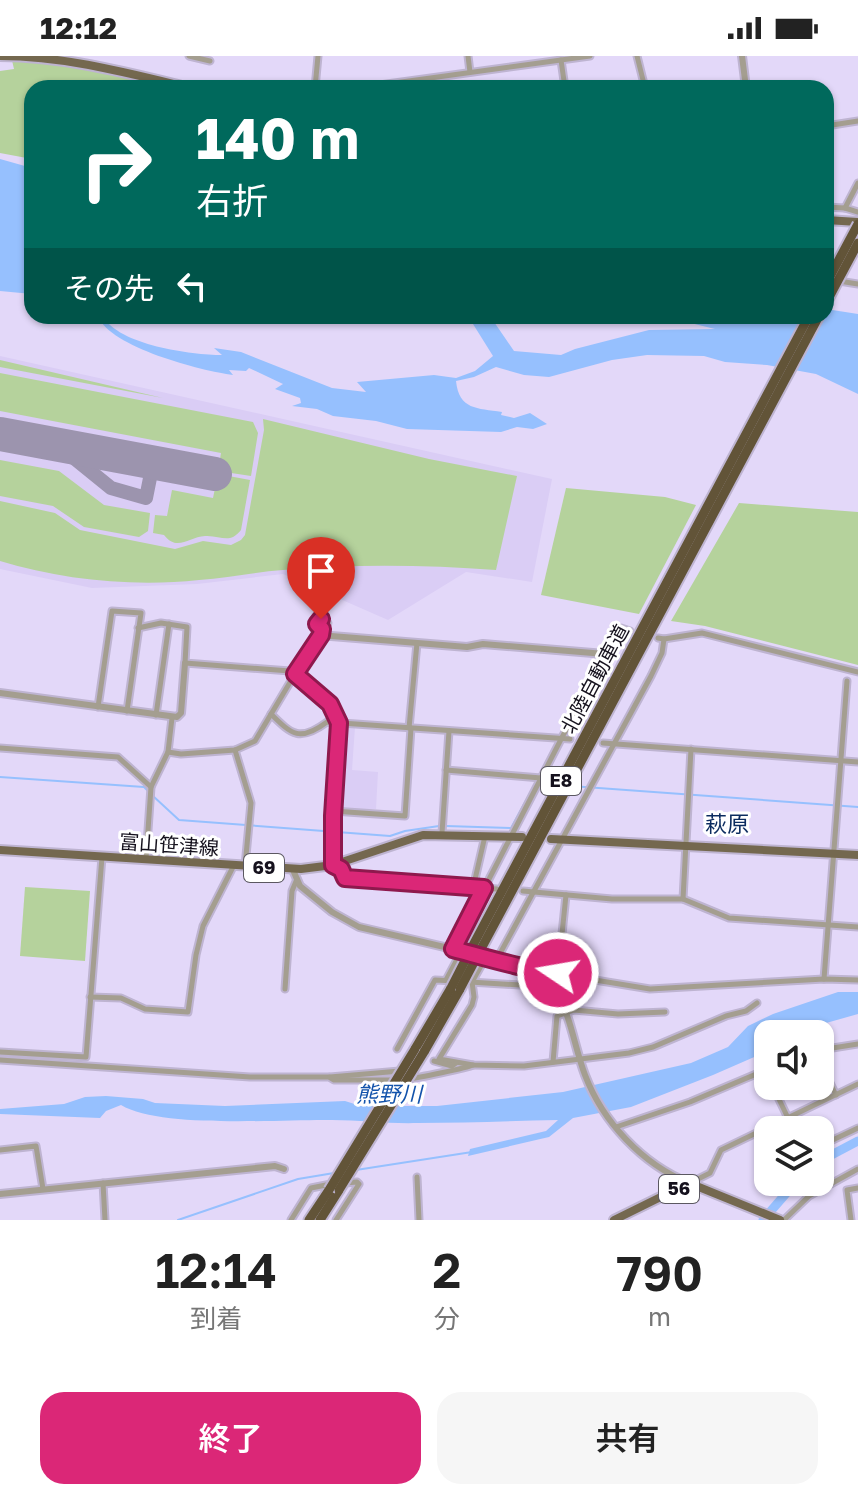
<!DOCTYPE html>
<html lang="ja">
<meta charset="utf-8">
<style>
body{margin:0;font-family:"Golos Text","Noto Sans JP",sans-serif;background:#f6f6f6;color:#222;height:100vh;display:flex;flex-direction:column;font-size:30px;white-space:nowrap}
*{box-sizing:border-box;margin:0}
p{font-size:26px;color:#767676}
.icon{flex:none;width:44px;height:44px;fill:none;stroke:currentColor;stroke-width:2;stroke-linecap:round;stroke-linejoin:round}
.map{position:relative;height:1164px;overflow:hidden}
.drawer{display:flex;flex-direction:column;background:#fff;flex:1}
.drawer>*{flex:none}
.guide{position:absolute;left:24px;top:24px;width:810px;height:244px;border-radius:24px;box-shadow:0 2px 6px #0004;background:#00695c;color:#fff;overflow:hidden}
.buttons{position:absolute;left:754px;top:964px;display:grid;gap:16px}
.buttons a{display:grid;place-items:center;width:80px;height:80px;border-radius:16px;background:#fff;box-shadow:0 2px 6px #0004;font-size:40px}
.pin{position:absolute;display:grid;place-items:center;width:68px;height:68px;color:#fff;margin:-82px -34px;border-radius:50% 50% 50% 0;rotate:-45deg;box-shadow:0 0 8px #0007}
.pin .icon{rotate:45deg}
.me{position:absolute;width:88px;margin:-44px;rotate:282deg;stroke-linejoin:round;filter:drop-shadow(0 0 6px #0008)}
.turn{display:flex;align-items:center;gap:28px;height:168px;padding:0 40px;font-size:36px}
.turn .icon{width:104px;height:104px;stroke-width:2.5}
.turn b{display:block;font-size:56px;line-height:68px}
.then{display:flex;align-items:center;height:76px;padding:0 40px;background:#0003;gap:16px;font-size:30px}
.eta{display:flex;justify-content:space-evenly;align-items:center;height:136px;text-align:center}
.eta b{font-size:48px;font-weight:600;line-height:56px}
.action{display:flex;gap:16px;margin-top:auto;padding:16px 40px}
.action a{flex:1;height:92px;border-radius:24px;background:#db2777;color:#fff;font-size:32px;font-weight:600;line-height:92px;text-align:center}
.action a+a{background:#f6f6f6;color:#222}
.status{display:flex;justify-content:space-between;align-items:center;height:56px;padding:0 40px;background:#fff;direction:ltr}
.status svg{height:22px;fill:currentColor}
.map>svg:first-child{display:block}
.built{fill:#dacdf5}
.green{fill:#b5d29c}
.water{fill:#96c0fe}
.lines{fill:none;stroke-linecap:round;stroke-linejoin:round}
.stream{stroke:#96c0fe;stroke-width:2}
.river{stroke:#96c0fe;stroke-width:9}
.taxiway{stroke:#9c94ae;stroke-width:14}
.runway{stroke:#9c94ae;stroke-width:34}
.minor-casing{stroke:#beb4d1;stroke-width:9}
.tertiary-casing{stroke:#beb4d1;stroke-width:10}
.primary-casing{stroke:#beb4d1;stroke-width:12}
.motorway-casing{stroke:#beb4d1;stroke-width:13}
.minor{stroke:#a49e90;stroke-width:5}
.tertiary{stroke:#a49e90;stroke-width:6}
.primary{stroke:#74684f;stroke-width:8}
.motorway{stroke:#625438;stroke-width:9}
.motorway-bridge-casing{stroke:#beb4d1;stroke-width:13;stroke-linecap:butt}
.motorway-bridge{stroke:#625438;stroke-width:9}
.route-casing{stroke:#8e194d;stroke-width:20}
.route{stroke:#db2777;stroke-width:14}
.labels{text-anchor:middle;stroke-width:6;stroke-linejoin:round;paint-order:stroke}
.shield{fill:#fff;stroke:#5b5861;stroke-width:2}
.shield-label{font-size:18px;font-weight:bold;fill:#15111d}
.street-label{font-size:20px;fill:#15111d;stroke:#fff}
.neighbourhood-label{font-size:22px;fill:#0b2b5f;stroke:#fff}
.water-label{font-size:22px;font-style:italic;fill:#1353ab;stroke:#fff}
</style>
<div class="status"><b>12:12</b><svg viewBox="0 0 49 12"><path d="M0 12V9h3v3zM5 12V6h3v6zM10 12V3h3v9zM15 12V0h3v12zM26 1h20v11H26zM47 4h2v5h-2z"/></svg></div>
<div class="map">
<svg width="858" height="1164" viewBox="0 0 858 1164">
<rect width="100%" height="100%" fill="#e3d8f9"/>
<g class="built">
<path d="M 0,300 L 552,423 L 532,526 L 466,516 L 388,564 L 283,518 L 197,528 L 92,532 L 0,513 Z"/>
<path d="M 341,670 L 355,671 L 352,714 L 378,716 L 376,753 L 337,753 Z"/>
</g>
<g class="green">
<path d="M 11,0 L 45,2 L 190,32 L 32,32 L 32,103 L 0,97 L 0,15 L 14,13 Z"/>
<path d="M 0,304 L 163,342 L 0,311 Z"/>
<path d="M 0,317 L 253,366 L 258,377 L 251,420 L 218,415 L 221,397 L 0,355 Z"/>
<path d="M 263,363 L 429,403 L 517,420 L 496,514 C 426,509 353,508 283,514 C 255,516 227,522 199,524 C 134,531 62,524 0,505 L 0,445 L 55,457 L 80,474 L 175,493 L 203,485 L 231,489 L 241,484 L 245,479 L 264,374 Z"/>
<path d="M 0,404 L 59,415 L 104,449 L 150,457 L 148,475 L 139,481 L 84,471 L 53,450 L 0,440 Z"/>
<path d="M 218,418 L 250,424 L 241,474 C 229,489 221,479 205,480 C 189,481 177,496 164,479 L 153,477 L 155,459 L 167,460 L 172,434 L 213,442 Z"/>
<path d="M 566,432 L 665,441 L 696,449 L 639,558 L 541,539 Z"/>
<path d="M 739,447 L 858,456 L 858,609 L 705,570 L 671,565 Z"/>
<path d="M 25,831 L 90,835 L 85,905 L 20,900 Z"/>
</g>
<g class="water">
<path d="M 0,103 L 32,112 L 32,238 L 0,235 Z"/>
<path d="M 826,253 L 858,258 L 858,338 L 816,318 L 767,309 L 725,306 L 704,300 L 647,299 L 612,304 L 549,321 L 524,319 L 496,311 L 474,321 L 456,325 C 459,354 477,352 502,356 L 501,359 L 514,362 L 530,357 L 547,368 L 533,373 L 517,371 L 501,376 L 407,373 L 376,365 L 333,360 L 317,353 L 292,350 L 301,347 L 300,342 L 275,333 L 283,328 L 249,312 L 246,315 L 229,314 L 233,319 C 202,315 109,291 98,260 L 103,260 C 118,289 192,299 222,299 L 214,292 L 241,296 L 332,332 L 366,336 L 357,326 L 434,319 L 456,322 L 475,315 L 493,300 L 468,260 L 490,260 L 514,295 L 561,299 L 575,293 L 649,274 L 715,273 L 662,260 L 826,260 Z"/>
<path d="M 838,936 L 858,936 L 858,958 L 812,971 L 805,978 L 768,978 L 768,995 L 713,1019 L 631,1051 L 573,1062 L 549,1081 L 468,1100 L 470,1093 L 546,1075 L 558,1064 C 511,1065 465,1067 418,1067 C 389,1068 361,1064 332,1064 C 282,1063 161,1073 121,1049 L 106,1055 L 100,1062 L 0,1058 L 0,1053 L 64,1048 L 85,1041 L 106,1040 L 143,1043 L 155,1047 L 225,1050 L 345,1045 L 361,1050 L 437,1050 L 563,1036 L 691,1007 L 728,991 L 748,970 L 773,958 Z"/>
</g>
<g class="lines">
<g class="stream">
<path d="M 0,721 L 144,731 L 149,736"/>
<path d="M 571,730 L 858,751"/>
<path d="M 153,740 L 179,764 L 390,780 L 405,775 L 439,770"/>
<path d="M 446,770 L 511,772 L 535,728 L 553,729"/>
<path d="M 356,1114 L 472,1096"/>
<path d="M 178,1164 L 298,1123 L 334,1117"/>
</g>
<g class="river">
<path d="M 820,1105 L 858,1085"/>
<path d="M 763,1164 L 796,1126"/>
</g>
<path class="taxiway" d="M 58,389 L 111,432 L 146,442 L 153,407"/>
<path class="runway" d="M 0,378 L 215,418"/>
<g class="minor-casing">
<g id="minor">
<path d="M 189,0 L 210,5"/>
<path d="M 468,0 L 470,16"/>
<path d="M 637,0 L 645,32"/>
<path d="M 561,4 L 565,32"/>
<path d="M 315,32 L 318,0"/>
<path d="M 358,32 L 590,0"/>
<path d="M 826,70 L 858,65"/>
<path d="M 858,127 L 845,152 L 858,156"/>
<path d="M 826,151 L 845,152"/>
<path d="M 839,225 L 858,228"/>
<path d="M 323,563 L 328,567 L 323,573 L 317,568 L 323,563 L 325,542"/>
<path d="M 138,572 L 161,567 L 187,571 L 185,607 L 290,615 L 330,648 L 339,667 L 332,797 L 333,809 L 341,813 L 345,822 L 497,833"/>
<path d="M 658,582 L 664,583 L 702,577 L 858,616"/>
<path d="M 98,651 L 112,555 L 141,557 L 127,655"/>
<path d="M 271,658 C 292,679 300,686 327,666 L 570,683"/>
<path d="M 156,659 L 169,568"/>
<path d="M 409,672 L 417,587"/>
<path d="M 603,687 L 858,706"/>
<path d="M 0,692 L 118,701 L 151,731"/>
<path d="M 235,694 L 251,747 L 245,810"/>
<path d="M 168,696 L 181,698 L 235,694 L 255,685 L 295,618"/>
<path d="M 446,714 L 541,722"/>
<path d="M 333,755 L 405,760 L 411,672"/>
<path d="M 442,777 L 449,675"/>
<path d="M 146,803 L 151,731 L 168,696 L 172,662"/>
<path d="M 473,832 L 485,780"/>
<path d="M 523,835 L 612,843 L 683,843 L 729,862 L 858,871"/>
<path d="M 683,843 L 691,693"/>
<path d="M 453,893 L 605,598 L 621,572 L 630,575"/>
<path d="M 486,901 L 472,926 L 474,941 L 472,949 L 439,1003 L 473,1009 L 524,1010 L 629,997 L 653,991 L 726,960 L 746,955 L 757,947"/>
<path d="M 497,903 L 651,620 L 662,597 L 664,583"/>
<path d="M 534,914 L 650,933 L 824,923 L 858,924"/>
<path d="M 558,917 L 566,839"/>
<path d="M 824,923 L 847,625"/>
<path d="M 446,924 L 461,896"/>
<path d="M 470,926 L 536,930 L 547,936 L 554,935"/>
<path d="M 285,933 L 292,835 L 297,823"/>
<path d="M 90,941 L 121,942 L 145,953 L 188,956 L 196,899 L 203,870 L 234,809"/>
<path d="M 397,993 L 435,924 L 456,925"/>
<path d="M 820,994 L 858,988"/>
<path d="M 0,996 L 86,1001 L 102,801"/>
<path d="M 0,1004 L 250,1021 L 329,1021 L 334,1024 L 394,1024"/>
<path d="M 434,1005 L 452,1010 L 456,1007"/>
<path d="M 553,1006 L 557,960 L 574,954 L 618,958 L 665,956"/>
<path d="M 820,1017 L 824,1015 L 836,1039"/>
<path d="M 330,1021 L 400,1015"/>
<path d="M 408,1023 C 417,1022 467,1012 473,1009"/>
<path d="M 787,1030 L 775,1035 L 788,1062"/>
<path d="M 616,1071 L 690,1046 L 768,1013"/>
<path d="M 820,1090 L 858,1072"/>
<path d="M 0,1094 L 36,1090 L 43,1133"/>
<path d="M 417,1121 L 419,1164"/>
<path d="M 103,1127 L 105,1164"/>
<path d="M 690,1127 L 710,1117 L 721,1094 L 858,1028"/>
<path d="M 291,1164 L 311,1132 L 331,1128"/>
<path d="M 336,1164 L 359,1128 L 357,1126 L 345,1127"/>
<path d="M 784,1164 L 809,1140 L 858,1113"/>
<path d="M 851,1164 L 847,1134 L 858,1132"/>
</g>
</g>
<g class="tertiary-casing">
<g id="tertiary">
<path d="M 742,0 L 746,32"/>
<path d="M 295,618 L 319,579 L 467,591 L 483,588 L 605,598"/>
<path d="M 0,637 L 177,661 L 181,657 L 185,607"/>
<path d="M 293,814 L 300,830 L 332,856 L 359,871 L 513,907 C 571,925 567,971 585,1019 C 603,1066 642,1108 689,1127"/>
<path d="M 0,1138 L 275,1110 L 284,1113"/>
</g>
</g>
<g class="primary-casing">
<g id="primary">
<path d="M 0,0 C 65,0 128,17 190,32"/>
<path d="M 826,164 L 858,166"/>
<path d="M 551,783 L 858,799"/>
<path d="M 0,794 L 301,813 L 333,809 L 423,779 L 522,781"/>
<path d="M 614,1164 L 689,1127 L 780,1164"/>
</g>
</g>
<g class="motorway-casing">
<g id="motorway">
<path d="M 472,891 L 809,260"/>
<path d="M 481,893 L 819,260"/>
<path d="M 415,993 L 451,932"/>
<path d="M 424,996 L 460,933"/>
<path d="M 309,1164 L 329,1134"/>
<path d="M 320,1164 L 339,1134"/>
</g>
</g>
<use href="#minor" class="minor"/>
<use href="#tertiary" class="tertiary"/>
<use href="#primary" class="primary"/>
<use href="#motorway" class="motorway"/>
<g class="motorway-bridge-casing">
<g id="motorway-bridge">
<path d="M 826,228 L 858,168"/>
<path d="M 826,247 L 858,187"/>
<path d="M 451,932 L 472,891"/>
<path d="M 460,933 L 481,893"/>
<path d="M 329,1134 L 415,993"/>
<path d="M 339,1134 L 424,996"/>
</g>
</g>
<use href="#motorway-bridge" class="motorway-bridge"/>
</g>
<g class="lines">
<g class="route-casing">
<path id="route" d="M 321,563 L 317,568 L 322,573 L 321,579 L 295,618 L 330,648 L 339,667 L 333,760 L 333,809 L 341,813 L 345,822 L 484,832 L 453,893 C 487,902 523,913 558,917"/>
</g>
<use href="#route" class="route"/>
</g>
<g class="labels">
<g class="shield">
<rect x="541" y="711" width="40" height="28" rx="6"/>
<rect x="244" y="798" width="40" height="28" rx="6"/>
<rect x="659" y="1119" width="40" height="28" rx="6"/>
</g>
<g class="shield-label">
<text x="561" y="731">E8</text>
<text x="264" y="818">69</text>
<text x="679" y="1139">56</text>
</g>
<g class="street-label">
<text transform="translate(595 623) rotate(-62)" y="7">北陸自動車道</text>
<text transform="translate(169 789) rotate(4)" y="7">富山笹津線</text>
</g>
<g class="neighbourhood-label">
<text x="727" y="776">萩原</text>
</g>
<g class="water-label">
<text x="389" y="1046">熊野川</text>
</g>
</g>
</svg>
<div class="buttons">
<a><svg class="icon" aria-label="sound" viewBox="0 0 24 24"><path d="M4 9h4l5-4v14l-5-4H4zM17 9q2 3 0 6"/></svg></a>
<a><svg class="icon" aria-label="layers" viewBox="0 0 24 24"><path d="M12 4l9 5-9 5-9-5zM3 14l9 5 9-5"/></svg></a>
</div>
<div class="pin" style="left:321px;top:563px;background:#d93025"><svg class="icon" aria-label="arrive" viewBox="0 0 24 24"><path d="M6 21V4h12l-3 4 3 4H6"/></svg></div>
<svg class="me" style="left:558px;top:917px" viewBox="-20 -20 40 40"><circle r="17" fill="#db2777" stroke="#fff" stroke-width="3"/><path d="M0-11L8 9 0 5-8 9z" fill="#fff"/></svg>
<div class="guide">
<div class="turn"><svg class="icon" aria-label="right" viewBox="0 0 24 24"><path d="M7 20v-9h11M14 6l5 5-5 5"/></svg><div><b>140 m</b>右折</div></div>
<div class="then">その先<svg class="icon" aria-label="left" viewBox="0 0 24 24"><path d="M17 20v-9H6M10 6l-5 5 5 5"/></svg></div>
</div>
</div>
<section class="drawer">
<div class="eta">
<div><b>12:14</b><p>到着</p></div>
<div><b>2</b><p>分</p></div>
<div><b>790</b><p>m</p></div>
</div>
<div class="action"><a>終了</a><a>共有</a></div>
</section>
